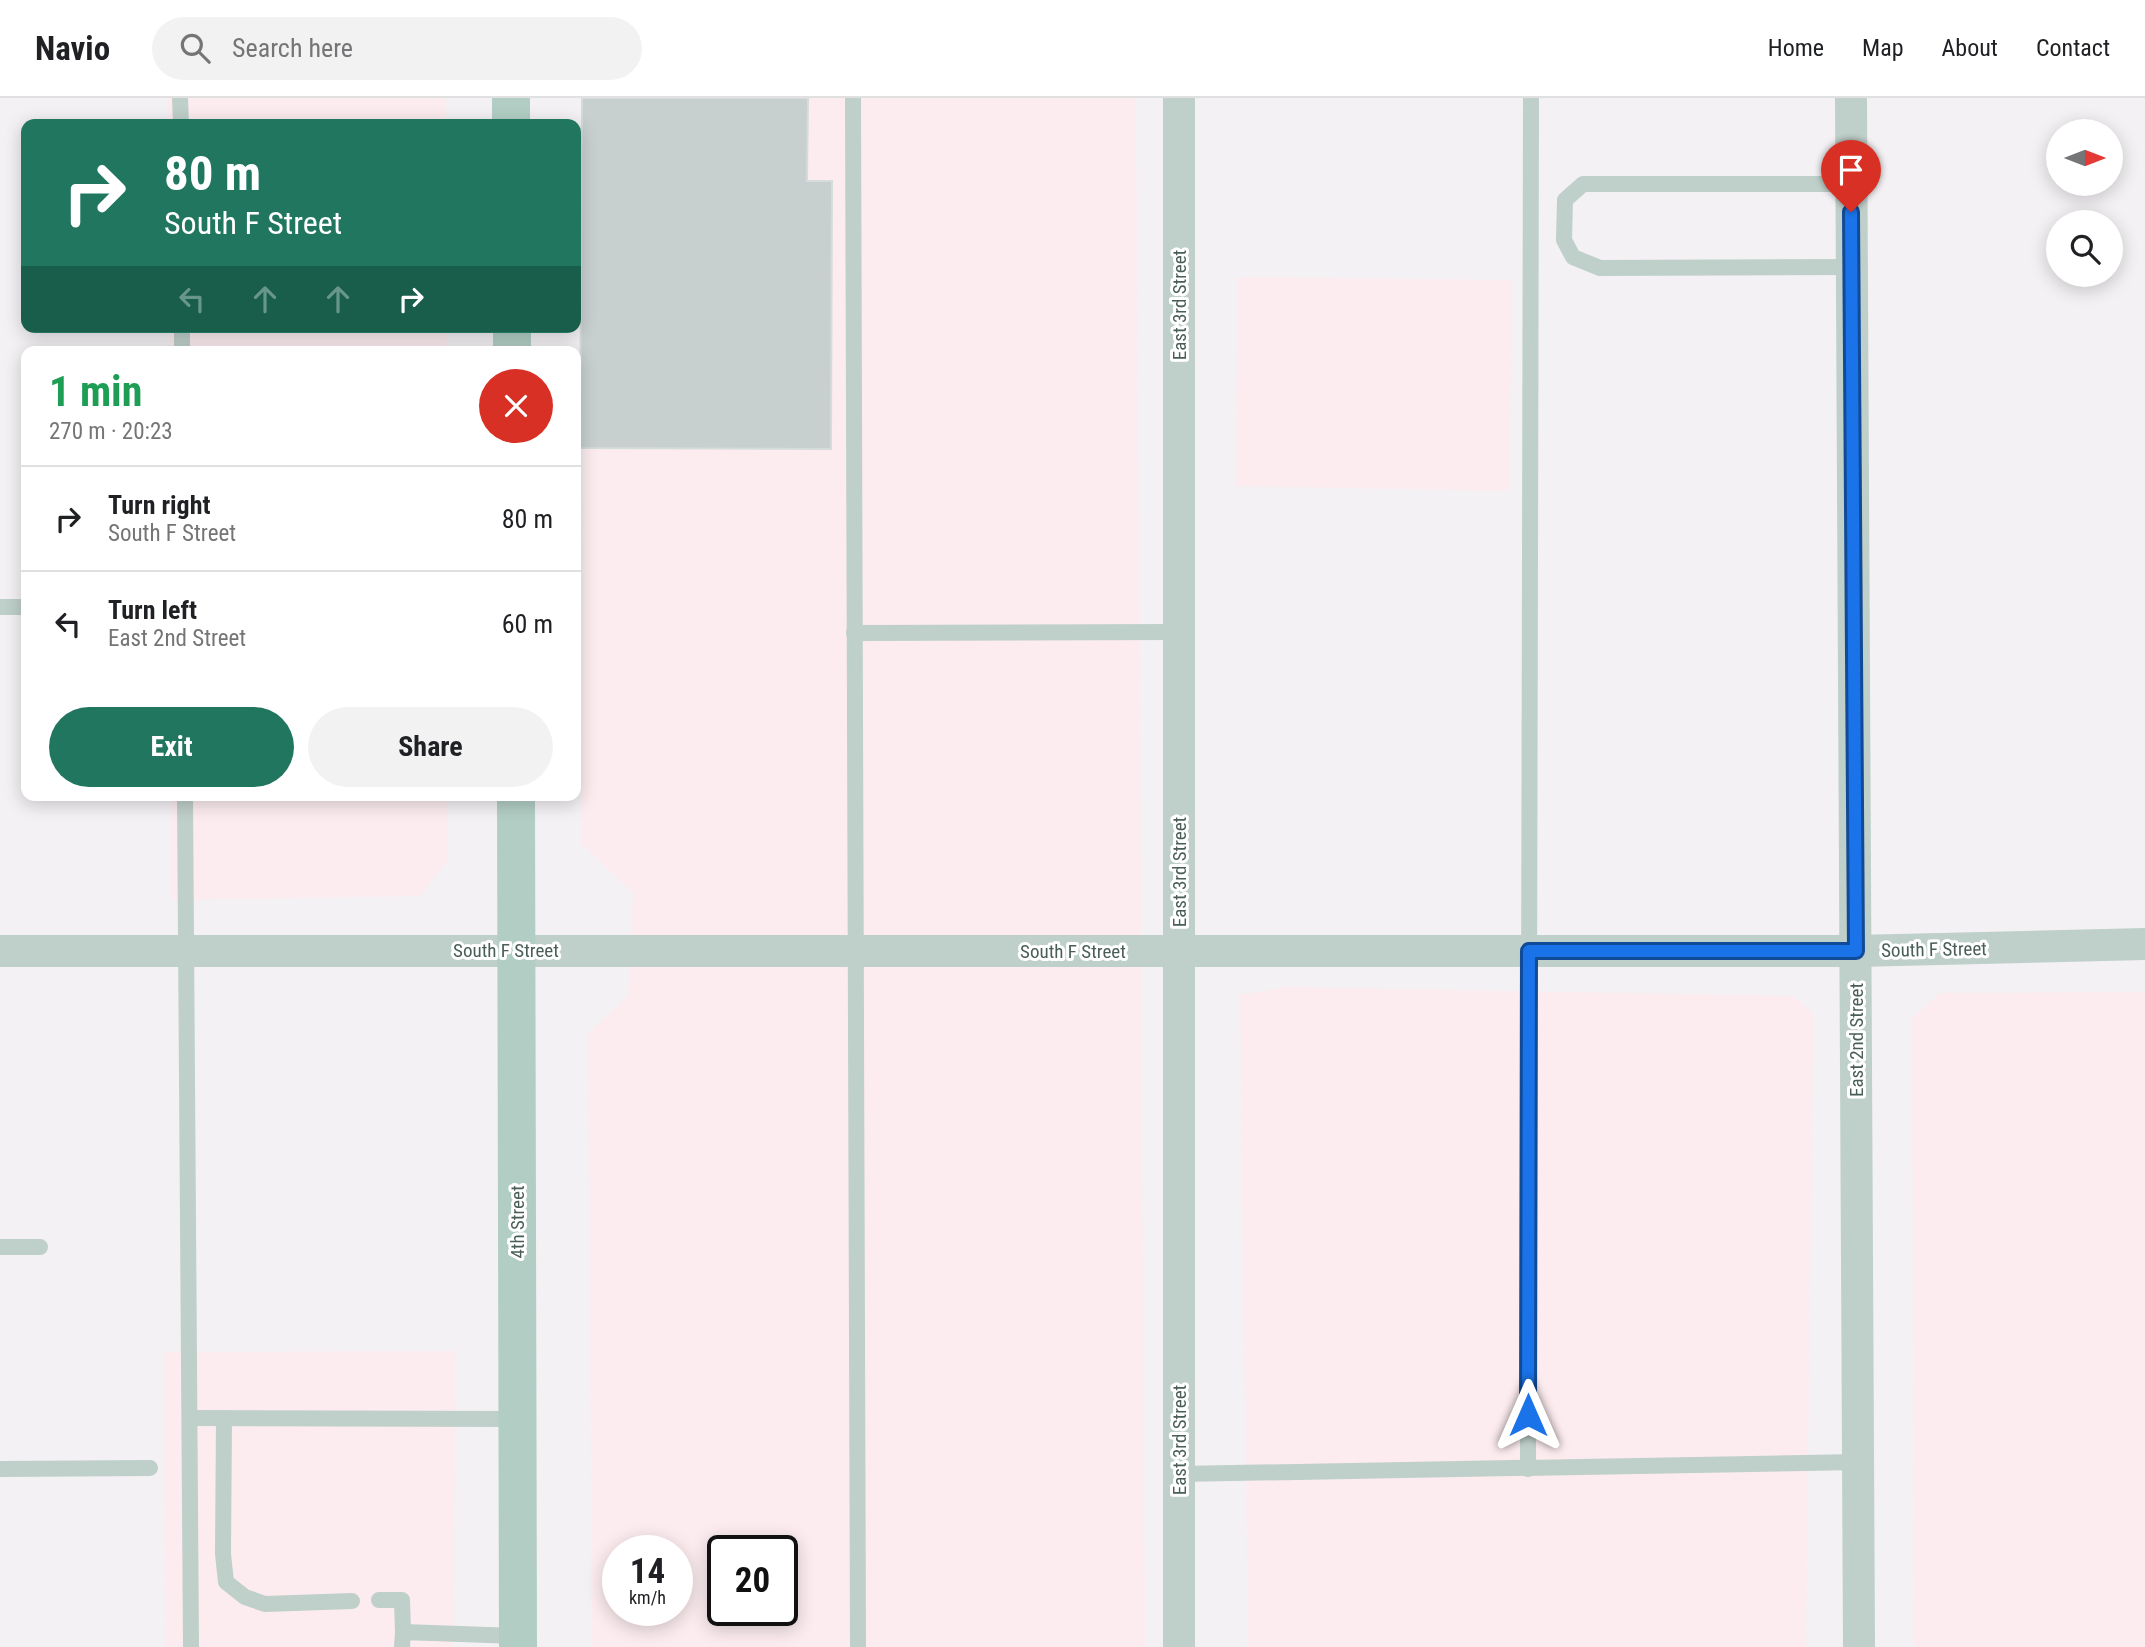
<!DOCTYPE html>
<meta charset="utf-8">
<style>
body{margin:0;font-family:"Roboto Condensed",sans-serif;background:#f2f2f2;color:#202124;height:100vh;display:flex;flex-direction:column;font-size:26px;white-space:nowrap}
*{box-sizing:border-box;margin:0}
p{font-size:23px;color:#757577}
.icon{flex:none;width:38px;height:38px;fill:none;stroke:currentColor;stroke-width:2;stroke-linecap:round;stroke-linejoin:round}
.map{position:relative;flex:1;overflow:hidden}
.side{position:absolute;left:21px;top:248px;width:560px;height:455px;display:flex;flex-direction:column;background:#fff;border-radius:14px;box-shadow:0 4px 18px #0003}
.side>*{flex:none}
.top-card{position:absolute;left:21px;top:21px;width:560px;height:214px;border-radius:14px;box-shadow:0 4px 18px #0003;background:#20765e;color:#fff;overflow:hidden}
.needle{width:46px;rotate:90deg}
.fabs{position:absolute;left:2046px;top:21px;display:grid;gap:14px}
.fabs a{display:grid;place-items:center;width:77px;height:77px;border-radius:50%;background:#fff;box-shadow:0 4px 18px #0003;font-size:35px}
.speed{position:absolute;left:602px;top:1437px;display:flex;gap:14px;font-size:35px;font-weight:700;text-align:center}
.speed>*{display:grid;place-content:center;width:91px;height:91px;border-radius:50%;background:#fff;box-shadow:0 4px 18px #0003;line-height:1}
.speed small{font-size:18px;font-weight:400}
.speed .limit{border:4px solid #111;border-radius:10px;background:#fff;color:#111}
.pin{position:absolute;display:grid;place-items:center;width:60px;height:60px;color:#fff;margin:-72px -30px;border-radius:50% 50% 50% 0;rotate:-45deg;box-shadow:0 0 7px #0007}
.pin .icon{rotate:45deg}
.me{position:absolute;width:77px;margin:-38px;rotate:0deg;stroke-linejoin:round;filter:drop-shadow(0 0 5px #0008)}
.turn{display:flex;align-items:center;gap:24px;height:147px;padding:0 28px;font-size:32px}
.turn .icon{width:91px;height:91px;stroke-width:2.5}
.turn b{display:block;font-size:49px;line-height:60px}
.lanes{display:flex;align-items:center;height:66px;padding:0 28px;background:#0003;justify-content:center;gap:35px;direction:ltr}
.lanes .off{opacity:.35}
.round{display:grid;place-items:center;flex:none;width:74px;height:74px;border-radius:37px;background:#f2f2f2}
.head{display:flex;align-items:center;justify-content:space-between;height:119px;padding:0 28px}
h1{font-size:42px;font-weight:700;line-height:52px;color:#1e9e55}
.primary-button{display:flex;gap:14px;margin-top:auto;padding:14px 28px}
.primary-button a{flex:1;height:80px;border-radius:42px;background:#20765e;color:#fff;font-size:28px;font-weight:700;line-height:80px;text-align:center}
.primary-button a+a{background:#f2f2f2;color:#202124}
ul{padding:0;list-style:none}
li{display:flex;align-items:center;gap:21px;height:105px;padding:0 28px;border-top:2px solid #e0e0e0}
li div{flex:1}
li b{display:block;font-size:26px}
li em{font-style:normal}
header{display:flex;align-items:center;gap:42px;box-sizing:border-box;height:98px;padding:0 35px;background:#fff;border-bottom:2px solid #e0e0e0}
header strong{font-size:33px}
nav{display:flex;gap:38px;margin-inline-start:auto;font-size:24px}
.search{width:490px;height:63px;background:#f2f2f2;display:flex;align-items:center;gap:18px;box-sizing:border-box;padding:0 24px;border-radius:38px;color:#757577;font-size:26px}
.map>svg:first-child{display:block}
.commercial{fill:#fcecef;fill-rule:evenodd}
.building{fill:#c8d0cf;stroke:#d5dcdb;stroke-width:2}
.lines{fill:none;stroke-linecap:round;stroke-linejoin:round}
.lane{stroke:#bfcfc9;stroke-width:16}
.street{stroke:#bfcfc9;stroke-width:32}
.primary{stroke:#b2cec4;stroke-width:38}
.route-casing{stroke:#114b97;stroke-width:18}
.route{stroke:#1a73e8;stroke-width:12}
.labels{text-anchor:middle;stroke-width:6;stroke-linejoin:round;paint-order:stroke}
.street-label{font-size:19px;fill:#495e56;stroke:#fff}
</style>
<header>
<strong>Navio</strong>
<div class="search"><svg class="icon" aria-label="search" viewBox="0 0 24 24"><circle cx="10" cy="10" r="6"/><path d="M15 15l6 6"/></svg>Search here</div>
<nav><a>Home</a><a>Map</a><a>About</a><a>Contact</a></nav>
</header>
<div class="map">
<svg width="2145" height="1549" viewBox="0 0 2145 1549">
<rect width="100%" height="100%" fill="#f3f1f3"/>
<g class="commercial">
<rect x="168" y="0" width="278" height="26"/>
<path d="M 587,0 L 1136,0 L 1145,1549 L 592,1549 L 588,936 L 628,898 L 633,795 L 581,746 ZM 618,1452 L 677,1452 L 677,1512 L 618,1512 ZM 723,1452 L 782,1452 L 782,1512 L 723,1512 Z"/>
<path d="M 1238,179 L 1512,182 L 1509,393 L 1235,388 Z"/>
<rect x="170" y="229" width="277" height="25"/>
<path d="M 172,698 L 448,698 L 448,763 L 419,798 L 172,802 Z"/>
<path d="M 1287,889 L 1793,898 L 1813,915 L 1806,1549 L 1248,1549 L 1240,897 Z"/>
<path d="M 2145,894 L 2145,1549 L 1914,1549 L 1912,920 L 1940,895 Z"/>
<path d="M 455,1253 L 454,1549 L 165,1549 L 163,1254 Z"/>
</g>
<path class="building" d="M 582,0 L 808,0 L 807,83 L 832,83 L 831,351 L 580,350 Z"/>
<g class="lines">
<g class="lane">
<path d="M 180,0 L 181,26"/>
<path d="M 853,0 L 858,1549"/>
<path d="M 1851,86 L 1583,86 L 1565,102 L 1564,142 L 1573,159 L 1600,170 L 1851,169"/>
<path d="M 182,229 L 182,254"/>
<path d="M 0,509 L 26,509"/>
<path d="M 854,535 L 1179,534"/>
<path d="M 185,698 L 191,1549"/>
<path d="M 0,1149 L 40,1149"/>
<path d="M 190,1320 L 518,1321"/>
<path d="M 224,1320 L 223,1456 L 226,1484 L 245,1499 L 265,1506 L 352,1503"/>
<path d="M 0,1371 L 150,1370"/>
<path d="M 1528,1371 L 1531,0"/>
<path d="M 1179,1376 L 1858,1364"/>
<path d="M 379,1502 L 402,1502 L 403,1534"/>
<path d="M 402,1549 L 403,1534 L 518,1538"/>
</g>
<g class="street">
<path d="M 1179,0 L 1179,1549"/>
<path d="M 1851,0 L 1859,1549"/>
<path d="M 0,853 L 1856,853 L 2145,846"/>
</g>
<g class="primary">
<path d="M 511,0 L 511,26"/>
<path d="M 512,229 L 512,254"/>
<path d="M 516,698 L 518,1549"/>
</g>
</g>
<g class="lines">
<g class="route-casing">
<path id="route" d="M 1528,1317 L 1529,853 L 1856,853 L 1851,114"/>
</g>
<use href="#route" class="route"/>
</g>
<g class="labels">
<g class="street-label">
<text transform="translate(1179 207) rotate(-90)" y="7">East 3rd Street</text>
<text transform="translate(1179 774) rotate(-90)" y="7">East 3rd Street</text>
<text transform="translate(1934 851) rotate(-1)" y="7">South F Street</text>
<text x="506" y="859">South F Street</text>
<text x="1073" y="860">South F Street</text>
<text transform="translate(1856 942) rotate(-90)" y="7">East 2nd Street</text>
<text transform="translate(517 1124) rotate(-90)" y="7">4th Street</text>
<text transform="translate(1179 1342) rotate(-90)" y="7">East 3rd Street</text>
</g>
</g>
</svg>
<div class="fabs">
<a><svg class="needle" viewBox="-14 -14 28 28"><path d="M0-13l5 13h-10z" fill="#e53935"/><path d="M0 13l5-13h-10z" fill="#757577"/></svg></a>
<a><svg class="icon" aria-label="search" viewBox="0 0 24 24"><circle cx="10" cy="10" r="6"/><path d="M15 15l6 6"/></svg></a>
</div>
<div class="speed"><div>14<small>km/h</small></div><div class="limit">20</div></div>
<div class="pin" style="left:1851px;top:114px;background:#d93025"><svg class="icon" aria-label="arrive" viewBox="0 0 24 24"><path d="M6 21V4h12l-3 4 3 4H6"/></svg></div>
<svg class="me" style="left:1528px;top:1317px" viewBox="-20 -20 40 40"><path d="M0-17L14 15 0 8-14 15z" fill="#1a73e8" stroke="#fff" stroke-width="4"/></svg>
<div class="top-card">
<div class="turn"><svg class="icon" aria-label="right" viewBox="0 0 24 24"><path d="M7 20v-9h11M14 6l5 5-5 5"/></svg><div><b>80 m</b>South F Street</div></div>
<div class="lanes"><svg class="icon off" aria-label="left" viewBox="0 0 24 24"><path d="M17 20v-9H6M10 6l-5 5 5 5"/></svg><svg class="icon off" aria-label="ahead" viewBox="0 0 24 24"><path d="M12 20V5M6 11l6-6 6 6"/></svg><svg class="icon off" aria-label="ahead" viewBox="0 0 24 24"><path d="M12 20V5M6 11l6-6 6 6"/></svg><svg class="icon" aria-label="right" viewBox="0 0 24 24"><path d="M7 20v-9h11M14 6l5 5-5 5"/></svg></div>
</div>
<section class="side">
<div class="head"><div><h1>1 min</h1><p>270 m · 20:23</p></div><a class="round" style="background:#d93025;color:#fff"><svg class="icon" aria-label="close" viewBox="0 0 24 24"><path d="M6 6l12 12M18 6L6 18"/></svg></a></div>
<ul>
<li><svg class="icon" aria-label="right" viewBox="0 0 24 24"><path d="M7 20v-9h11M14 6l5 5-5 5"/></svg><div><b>Turn right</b><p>South F Street</p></div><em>80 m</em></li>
<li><svg class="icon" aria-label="left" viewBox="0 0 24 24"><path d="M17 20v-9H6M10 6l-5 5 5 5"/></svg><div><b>Turn left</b><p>East 2nd Street</p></div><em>60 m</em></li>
</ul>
<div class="primary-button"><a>Exit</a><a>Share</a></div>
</section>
</div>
